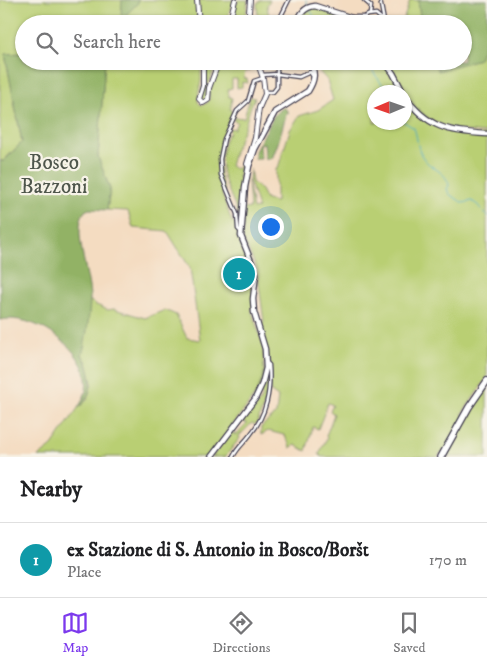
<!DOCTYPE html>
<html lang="en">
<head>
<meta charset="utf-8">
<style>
	body { margin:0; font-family:"IM FELL DW Pica",serif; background:#f2f2f2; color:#202124 }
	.compass { position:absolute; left:367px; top:85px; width:45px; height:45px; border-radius:50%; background:#fff; box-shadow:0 1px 4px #0004; rotate:268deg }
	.you { position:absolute; left:270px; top:226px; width:18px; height:18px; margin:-12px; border:4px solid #fff; border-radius:50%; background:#1a73e8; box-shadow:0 0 0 8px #1a73e833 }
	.badge { display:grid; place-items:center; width:32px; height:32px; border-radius:50%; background:#7c3aed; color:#fff; font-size:16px; font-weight:700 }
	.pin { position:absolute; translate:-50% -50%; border:2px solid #fff; box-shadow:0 1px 5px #0006 }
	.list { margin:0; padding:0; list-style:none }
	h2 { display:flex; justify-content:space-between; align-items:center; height:65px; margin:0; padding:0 20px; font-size:21px }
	h2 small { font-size:16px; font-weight:400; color:#757577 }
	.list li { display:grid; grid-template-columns:32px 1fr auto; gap:15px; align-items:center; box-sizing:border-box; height:75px; padding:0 20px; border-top:1px solid #e0e0e0 }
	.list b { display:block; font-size:19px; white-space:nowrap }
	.list p { margin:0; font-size:16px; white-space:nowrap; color:#757577 }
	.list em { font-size:16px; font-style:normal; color:#757577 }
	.icon { flex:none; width:28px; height:28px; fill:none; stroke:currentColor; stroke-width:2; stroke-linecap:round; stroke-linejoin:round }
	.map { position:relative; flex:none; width:487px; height:457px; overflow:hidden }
	.search { position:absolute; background:#fff; box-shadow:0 1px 4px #0004; left:15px; right:15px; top:15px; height:55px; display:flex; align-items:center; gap:12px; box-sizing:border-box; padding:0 18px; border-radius:28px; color:#757577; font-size:19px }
	.sheet { height:140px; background:#fff }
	nav { display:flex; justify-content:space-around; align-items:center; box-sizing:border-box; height:70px; border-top:1px solid #e0e0e0; background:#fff; font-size:14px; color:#757577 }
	nav a { display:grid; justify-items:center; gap:2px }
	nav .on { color:#7c3aed }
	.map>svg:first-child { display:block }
	.green { fill:#b9cf73; stroke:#6e7857 }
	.forest { fill:#92b265; stroke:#5a6a50 }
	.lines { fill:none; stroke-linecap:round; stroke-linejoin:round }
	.stream { stroke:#42aac2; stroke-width:1 }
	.minor-casing { stroke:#423e4f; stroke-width:5 }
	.tertiary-casing { stroke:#423e4f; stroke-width:6 }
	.secondary-casing { stroke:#423e4f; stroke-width:7 }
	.trunk-casing { stroke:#423e4f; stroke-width:8 }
	.minor { stroke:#fff; stroke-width:2.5 }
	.tertiary { stroke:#fff; stroke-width:4 }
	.secondary { stroke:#fff; stroke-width:4.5 }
	.trunk { stroke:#fff; stroke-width:5.5 }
	.labels { text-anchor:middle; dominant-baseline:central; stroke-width:4.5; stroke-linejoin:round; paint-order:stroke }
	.park-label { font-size:21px; fill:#4f564c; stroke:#f7f3e8 }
</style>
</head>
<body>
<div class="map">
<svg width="487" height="457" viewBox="0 0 487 457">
	<rect width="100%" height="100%" fill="#f7f3e8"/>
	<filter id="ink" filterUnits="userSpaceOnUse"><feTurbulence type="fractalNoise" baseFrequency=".02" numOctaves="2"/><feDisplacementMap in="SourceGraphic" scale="10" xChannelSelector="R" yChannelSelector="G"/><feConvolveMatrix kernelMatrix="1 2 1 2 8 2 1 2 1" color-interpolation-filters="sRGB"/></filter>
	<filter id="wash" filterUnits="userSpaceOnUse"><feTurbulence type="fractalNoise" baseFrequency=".0096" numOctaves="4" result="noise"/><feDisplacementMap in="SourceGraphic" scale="20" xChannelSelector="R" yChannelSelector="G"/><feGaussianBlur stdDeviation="1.12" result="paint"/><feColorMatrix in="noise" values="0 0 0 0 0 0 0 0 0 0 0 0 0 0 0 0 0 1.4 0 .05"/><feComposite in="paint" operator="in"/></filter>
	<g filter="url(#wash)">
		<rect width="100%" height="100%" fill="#f4dcc1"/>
		<path class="green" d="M0 0H195L198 24H24V53L5 54 22 142 3 161H0Z
			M199 0H234L230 9 227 24H200Z
			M238 0H248L246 16H239L238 24H230Z
			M261 0H270L267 5 270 24H258L257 3Z
			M410 0H418L421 24H402Z
			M314 7 352 20 358 24H298L302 13Z
			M487 35V133C425 130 415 111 386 61H434L438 70 479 59Z
			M105 61H201V81L198 97V102L201 105 207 103 209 100V93L220 61H247L250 71H245L244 78 247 79 248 83 242 82V87L237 88V79H232V88L228 89 229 97 232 98 230 110 234 113C220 141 214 162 225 192L222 194 232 222H236L237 230 240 232 254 273 252 312 263 345 264 372 259 389 250 402 209 457H38L52 446 78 408 87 400 92 383 87 362 82 355 90 300 94 304 108 310 114 309 145 318 165 310 176 315 187 338 200 340 190 268 167 231 133 228 128 211 107 210 110 189 98 157Z
			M204 61H218L208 85 207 97 203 101 201 97 205 78Z
			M310 61H382L389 69 402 92H374V122H404L405 97 439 128 458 134 487 135V378L462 414 468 418 487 388V457H447V455L441 452 438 457H322L319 454 327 438 326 436 334 414 330 411 333 405 328 403 318 429 313 427 306 451 295 445 290 448 288 441 284 435 268 431 261 435V427L276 414 278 397 271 392 270 362 259 326 264 322 257 269 243 239 244 209 250 208 248 180 253 209 258 208 249 179 250 169 252 182 261 190 266 200 276 202V169L278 168 290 130 299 116 318 110 333 100 327 80 318 70 314 69Z
			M250 97 255 98C249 108 248 118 244 128 239 141 233 152 230 166L238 169 242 158 247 159 245 165H241L238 178 244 179 240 228C238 223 239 218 237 212 230 190 217 174 223 148 224 142 226 135 230 132L229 131 230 128 234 129 237 122 233 120 234 117 244 118Z
			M267 366 269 392 258 421 255 425 252 423 239 436 240 438 225 457H212L230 432 236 435 247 424 243 421 234 429 249 407 252 408 260 402 263 396 260 394 252 405Z"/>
		<path class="forest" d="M122 0H138V3L127 14 121 15Z
			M418 0H487V35L479 59 438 71 434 61H463V24H421Z
			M24 53V61H105L98 157 110 189 107 210 89 209 85 211C71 228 90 275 90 298 90 311 86 343 82 355 93 371 95 395 78 408 84 398 88 390 86 378 81 345 32 313 0 320V161H4L22 142 5 54Z
			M284 107 289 113 287 112 286 115 278 143 272 159 265 158 264 143 260 144 261 159H255V151L275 114Z"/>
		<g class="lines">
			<path class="stream" d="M306 0 308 6
				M310 10 319 24
				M365 61 388 92
				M404 122 414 128C418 138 417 151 424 159 431 169 446 171 449 185L447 189 449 194 463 203 472 201 479 206
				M479 207 487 216"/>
		</g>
	</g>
	<g filter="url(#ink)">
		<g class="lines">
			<g class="minor-casing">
				<path id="minor" d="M380 0 384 21
					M368 15 376 14 384 21
					M350 17H364L370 14 371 6 364 0
					M277 24 289 0
					M277 74 299 77 310 72 312 75
					M262 75 277 74
					M265 92H273L277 87V61
					M241 232 238 229 237 214 221 175 220 159 224 139 237 111 248 101 254 81 263 78
					M233 457C237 448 244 443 250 435 267 414 271 391 269 365L266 362"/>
			</g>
			<g class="tertiary-casing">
				<path id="tertiary" d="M197 0 199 24
					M229 24 235 0
					M248 24 250 0
					M203 61V86L199 99 203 103 208 100 209 88 219 61
					M249 166 247 164 255 138 259 108 265 94 263 78 257 61"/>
			</g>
			<g class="secondary-casing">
				<path id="secondary" d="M297 24C300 14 304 7 315 6L352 18 360 24
					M384 61 393 73 403 92
					M404 95C427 128 449 132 487 134
					M211 457 255 399 262 384 266 368 265 349 254 312 253 299 256 274 241 236 245 187 249 166 255 149 275 112 308 91C315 80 316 72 309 61"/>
			</g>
			<g class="trunk-casing">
				<path id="trunk" d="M441 457 469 407 487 381"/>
			</g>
			<use href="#minor" class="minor"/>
			<use href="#tertiary" class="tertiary"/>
			<use href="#secondary" class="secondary"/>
			<use href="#trunk" class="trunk"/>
		</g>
	</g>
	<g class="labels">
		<g class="park-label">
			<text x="54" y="163">Bosco<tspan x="54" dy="24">Bazzoni</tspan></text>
		</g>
	</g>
</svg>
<svg class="compass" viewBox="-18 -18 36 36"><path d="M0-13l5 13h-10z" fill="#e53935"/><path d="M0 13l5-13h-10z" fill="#757577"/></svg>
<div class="you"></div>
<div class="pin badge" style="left:239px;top:274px;background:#0f9aa8">1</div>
<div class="search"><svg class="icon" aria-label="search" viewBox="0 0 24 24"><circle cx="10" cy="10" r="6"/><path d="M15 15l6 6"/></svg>Search here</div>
</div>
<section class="sheet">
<h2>Nearby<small></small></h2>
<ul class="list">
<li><span class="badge" style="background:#0f9aa8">1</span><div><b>ex Stazione di S. Antonio in Bosco/Boršt</b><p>Place</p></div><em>170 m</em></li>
</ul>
</section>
<nav>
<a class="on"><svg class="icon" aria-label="map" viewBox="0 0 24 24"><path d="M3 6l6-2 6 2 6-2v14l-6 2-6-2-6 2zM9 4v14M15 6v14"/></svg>Map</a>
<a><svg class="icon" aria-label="directions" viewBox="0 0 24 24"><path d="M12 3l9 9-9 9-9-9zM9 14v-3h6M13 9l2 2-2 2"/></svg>Directions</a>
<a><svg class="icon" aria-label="saved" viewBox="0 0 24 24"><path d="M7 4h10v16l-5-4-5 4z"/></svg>Saved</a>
</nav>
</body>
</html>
